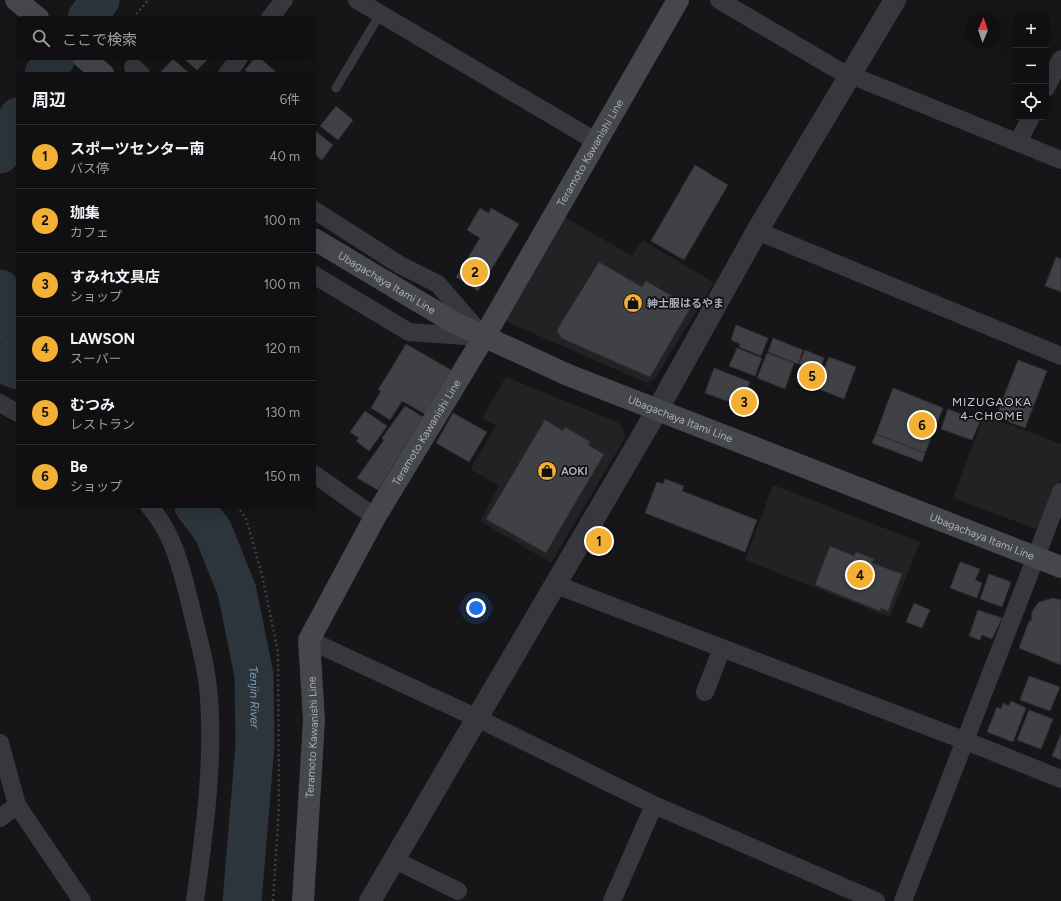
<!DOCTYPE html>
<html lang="ja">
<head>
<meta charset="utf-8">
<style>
	body { margin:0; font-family:Figtree,"Noto Sans JP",sans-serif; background:#1e1e20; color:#f1f3f6 }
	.controls { position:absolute; right:12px; top:12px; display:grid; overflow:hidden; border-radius:6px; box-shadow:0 4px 16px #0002 }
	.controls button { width:36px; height:36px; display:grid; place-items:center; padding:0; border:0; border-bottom:1px solid #303032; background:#101012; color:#f1f3f6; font:20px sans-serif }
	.compass { position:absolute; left:965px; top:12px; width:36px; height:36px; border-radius:50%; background:#101012; box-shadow:0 4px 16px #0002; rotate:2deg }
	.you { position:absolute; left:476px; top:608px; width:14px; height:14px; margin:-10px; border:3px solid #fff; border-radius:50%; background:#1a73e8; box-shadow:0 0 0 6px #1a73e833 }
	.badge { display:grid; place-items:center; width:26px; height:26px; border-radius:50%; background:#f2b134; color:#111; font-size:13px; font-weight:700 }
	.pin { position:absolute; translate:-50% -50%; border:2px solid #fff; box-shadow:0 1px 4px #0006 }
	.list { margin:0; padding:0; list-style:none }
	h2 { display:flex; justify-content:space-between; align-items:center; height:52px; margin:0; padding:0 16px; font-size:17px }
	h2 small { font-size:13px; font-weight:400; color:#9c9d9f }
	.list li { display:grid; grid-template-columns:26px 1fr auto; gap:12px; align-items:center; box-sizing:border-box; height:64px; padding:0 16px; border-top:1px solid #303032 }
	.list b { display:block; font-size:15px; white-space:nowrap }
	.list p { margin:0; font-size:13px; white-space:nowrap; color:#9c9d9f }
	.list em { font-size:13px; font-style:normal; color:#9c9d9f }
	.icon { flex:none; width:22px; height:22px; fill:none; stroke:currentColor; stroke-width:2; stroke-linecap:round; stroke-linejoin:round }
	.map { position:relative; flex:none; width:1061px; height:901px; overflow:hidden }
	.search { position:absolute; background:#101012; box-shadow:0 4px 16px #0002; left:16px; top:16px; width:300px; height:44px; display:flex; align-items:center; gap:10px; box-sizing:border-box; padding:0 14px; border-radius:6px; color:#9c9d9f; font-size:15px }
	.panel { position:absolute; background:#101012; box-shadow:0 4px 16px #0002; left:16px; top:72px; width:300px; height:436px; border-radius:6px }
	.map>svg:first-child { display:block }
	.built { fill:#222225 }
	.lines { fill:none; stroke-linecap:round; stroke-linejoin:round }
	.river { stroke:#2c353c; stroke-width:39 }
	.building { fill:#404145; stroke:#303034 }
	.path { stroke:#3d3f44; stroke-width:2.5; stroke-dasharray:2 3; stroke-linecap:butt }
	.service { stroke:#37383d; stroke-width:9 }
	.minor { stroke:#37383d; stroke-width:18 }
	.tertiary { stroke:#37383d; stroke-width:22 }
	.secondary { stroke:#45474d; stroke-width:22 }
	.labels { text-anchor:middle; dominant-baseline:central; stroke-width:3.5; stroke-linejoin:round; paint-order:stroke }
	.street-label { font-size:11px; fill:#a8adb8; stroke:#111113 }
	.poi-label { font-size:11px; font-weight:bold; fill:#a8adb8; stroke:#111113; text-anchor:start }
	.neighbourhood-label { font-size:12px; letter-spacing:1px; fill:#c9ccd4; stroke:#111113 }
	.water-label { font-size:12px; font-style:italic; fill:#7f9bb3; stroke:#111113 }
</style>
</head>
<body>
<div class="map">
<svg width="1061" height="901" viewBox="0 0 1061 901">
	<rect width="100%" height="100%" fill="#161618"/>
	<path class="built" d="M563 216 632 256 643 240 714 283 654 380 647 383 503 320Z
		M506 377 621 424 626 436 551 563 480 521 499 486 472 470 471 467 496 426 482 418Z
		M984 415 1061 444V478L1041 531 953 498Z
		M773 485 920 542 890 617 745 560Z"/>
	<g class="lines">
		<g class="river">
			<path d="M87 18 100 0"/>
			<path d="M44 74 56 58"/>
			<path d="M0 154 18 117"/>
			<path d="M0 289 18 334"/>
			<path d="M0 363 18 370"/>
			<path id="s1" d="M194 506 213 531 237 591 254 675 255 745 242 901"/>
		</g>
	</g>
	<path class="building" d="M183 58H209L197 70Z
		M255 58H260L278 74H250L245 70Z
		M173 59 190 74 160 73Z
		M336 106 353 120 338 140 320 126Z
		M314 130 333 145 322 160 314 154Z
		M695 165 728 185 684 260 651 241Z
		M480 208 489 213 491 208 519 224 478 291 456 277 480 238 467 230Z
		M1056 257 1061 259V292L1045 286Z
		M599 262 642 287 646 281 691 307 650 377 561 338 557 330Z
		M736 325 768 338 761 356 739 347 740 344 731 340Z
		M773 338 803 350 798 364 768 352Z
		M406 344 451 370 425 414 402 401 390 420 371 408 381 391 378 390Z
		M737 348 762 358 755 376 729 366Z
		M805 350 824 358 819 372 799 364Z
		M767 353 794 363 785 389 757 378Z
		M829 357 856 367 844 399 816 388Z
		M1018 360 1047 371 1025 428 996 417Z
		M714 368 750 382 741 406 705 393Z
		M893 388 943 408 925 453 876 434Z
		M405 406 423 417 378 490 357 478 384 440 382 438Z
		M948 409 980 421 972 440 941 429Z
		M365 411 387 426 369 451 356 441 359 438 350 432Z
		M453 413 487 432 469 462 436 443Z
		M545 420 563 431 565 427 590 442 588 445 604 454 546 553 486 519Z
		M876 434 925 453 922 462 872 443Z
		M665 479 684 486 682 491 757 520 745 552 645 513 657 482 663 484Z
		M830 546 854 556 856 552 874 559 872 563 902 574 888 611 881 608 880 611 815 585Z
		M960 562 980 569 975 580 982 583 977 598 950 588Z
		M989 574 1011 582 1002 607 980 599Z
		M1053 598 1061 600V665L1019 648 1029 621H1031L1032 612 1035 607 1039 602Z
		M914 603 930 610 922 628 906 622Z
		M978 610 1002 618 992 639 982 635 980 640 969 636Z
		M1029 676 1060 687 1050 711 1020 700Z
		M1011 701 1026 708 1013 742 987 732 997 707 1001 709 1003 703 1009 706Z
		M1029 710 1053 719 1041 749 1017 740Z
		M1061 734V760L1052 756Z"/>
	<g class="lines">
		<path class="path" d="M133 18 148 0
			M237 506 246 518 262 575 278 652 279 806 273 901"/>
		<path class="service" d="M336 88 380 14"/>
		<path class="minor" d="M357 0 597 142
			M719 0 838 70 1061 160
			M270 18 284 0
			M133 67 141 74
			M227 74 239 58
			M1046 88 1061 59
			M1018 142 1031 117
			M314 210 400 265 438 284 481 334
			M757 231 1061 356
			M314 275 409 332 479 337
			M0 403 18 413
			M314 474 375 517
			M149 506C174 534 181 568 190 603 197 634 207 666 209 698 214 766 204 834 195 901
			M554 584 966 741 1061 779
			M309 640 477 718 654 805 876 901
			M705 692 722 648
			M0 743 17 805
			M0 818 17 805 82 901
			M395 860 458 891
			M612 901 654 805
			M903 901 1061 492"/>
		<path class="tertiary" d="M370 901 658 409 757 231 895 0"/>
		<g class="secondary">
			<path d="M16 0 38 18"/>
			<path d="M84 58 103 74"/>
			<path id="s2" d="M314 239 453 322 568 375 1061 567"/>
			<path id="s3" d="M303 901 314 720 309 640 375 517 484 337 678 0"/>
		</g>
	</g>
	<defs>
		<g id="shop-disc" transform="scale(1)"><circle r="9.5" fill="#f2b134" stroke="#111113"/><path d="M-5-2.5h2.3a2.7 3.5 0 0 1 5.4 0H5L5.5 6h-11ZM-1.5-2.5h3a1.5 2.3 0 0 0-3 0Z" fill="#111"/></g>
	</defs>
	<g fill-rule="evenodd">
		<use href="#shop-disc" x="633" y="303"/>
		<use href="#shop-disc" x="547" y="471"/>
	</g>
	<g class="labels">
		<g class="street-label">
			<text stroke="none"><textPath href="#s3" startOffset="824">Teramoto Kawanishi Line</textPath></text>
			<text stroke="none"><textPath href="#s2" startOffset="85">Ubagachaya Itami Line</textPath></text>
			<text stroke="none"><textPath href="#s2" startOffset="409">Ubagachaya Itami Line</textPath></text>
			<text stroke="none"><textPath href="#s3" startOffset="500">Teramoto Kawanishi Line</textPath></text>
			<text stroke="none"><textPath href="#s2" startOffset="733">Ubagachaya Itami Line</textPath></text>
			<text stroke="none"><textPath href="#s3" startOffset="164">Teramoto Kawanishi Line</textPath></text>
		</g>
		<g class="poi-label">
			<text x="647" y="303">紳士服はるやま</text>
			<text x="561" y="471">AOKI</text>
		</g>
		<g class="neighbourhood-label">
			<text x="992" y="402">MIZUGAOKA<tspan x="992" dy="14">4-CHOME</tspan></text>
		</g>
		<g class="water-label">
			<text stroke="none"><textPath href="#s1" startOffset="204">Tenjin River</textPath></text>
		</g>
	</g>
</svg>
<div class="controls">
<button>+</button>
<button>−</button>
<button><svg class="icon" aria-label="locate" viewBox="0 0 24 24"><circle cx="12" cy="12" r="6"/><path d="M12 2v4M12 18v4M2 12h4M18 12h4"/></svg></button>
</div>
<svg class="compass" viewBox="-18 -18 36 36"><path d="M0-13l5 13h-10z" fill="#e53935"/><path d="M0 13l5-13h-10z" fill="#9c9d9f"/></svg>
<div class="you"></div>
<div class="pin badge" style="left:599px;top:541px">1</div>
<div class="pin badge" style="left:475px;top:272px">2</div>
<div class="pin badge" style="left:744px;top:402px">3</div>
<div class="pin badge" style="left:860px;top:575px">4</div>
<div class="pin badge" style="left:812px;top:376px">5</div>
<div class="pin badge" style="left:922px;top:425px">6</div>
<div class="search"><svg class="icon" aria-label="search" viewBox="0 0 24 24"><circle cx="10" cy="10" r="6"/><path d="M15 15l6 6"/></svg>ここで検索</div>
<section class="panel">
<h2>周辺<small>6件</small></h2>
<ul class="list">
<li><span class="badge">1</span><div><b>スポーツセンター南</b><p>バス停</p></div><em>40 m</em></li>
<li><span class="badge">2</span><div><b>珈集</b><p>カフェ</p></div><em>100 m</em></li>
<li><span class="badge">3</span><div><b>すみれ文具店</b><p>ショップ</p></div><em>100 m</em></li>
<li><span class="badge">4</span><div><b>LAWSON</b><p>スーパー</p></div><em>120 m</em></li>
<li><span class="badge">5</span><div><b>むつみ</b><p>レストラン</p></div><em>130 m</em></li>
<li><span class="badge">6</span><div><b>Be</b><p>ショップ</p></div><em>150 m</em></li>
</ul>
</section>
</div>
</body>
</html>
